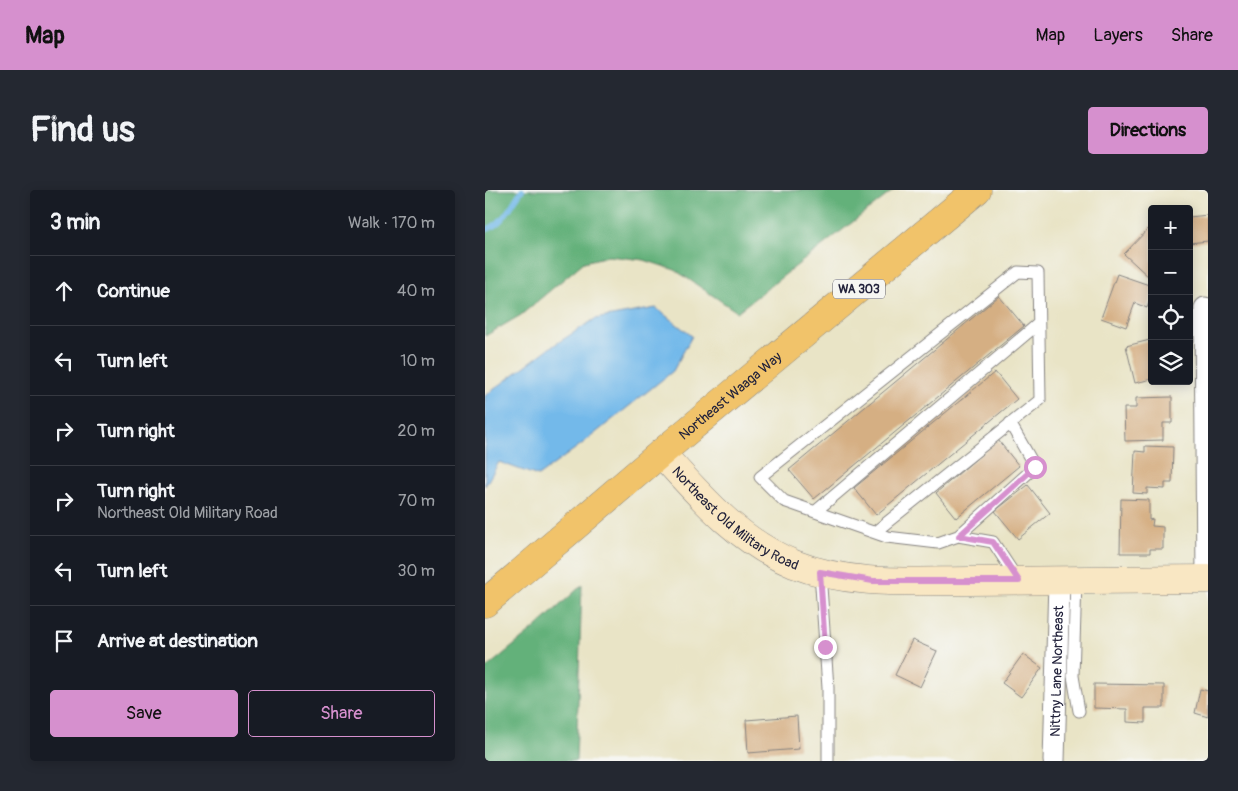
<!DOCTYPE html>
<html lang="en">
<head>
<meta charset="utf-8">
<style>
	body { margin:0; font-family:Pangolin,sans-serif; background:#242831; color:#f1f3f6 }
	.controls { position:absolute; right:15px; top:15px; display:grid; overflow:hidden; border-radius:5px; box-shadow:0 2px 12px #0003 }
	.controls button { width:45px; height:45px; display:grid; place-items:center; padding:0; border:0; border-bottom:1px solid #363941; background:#171b24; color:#f1f3f6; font:25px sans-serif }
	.stop { position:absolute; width:15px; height:15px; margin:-11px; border:4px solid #d690ce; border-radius:50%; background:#fff }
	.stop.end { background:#d690ce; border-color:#fff; box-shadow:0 1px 5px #0008 }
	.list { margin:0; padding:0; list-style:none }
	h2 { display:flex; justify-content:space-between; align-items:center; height:65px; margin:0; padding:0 20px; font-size:21px }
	h2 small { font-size:16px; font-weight:400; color:#9ea1a6 }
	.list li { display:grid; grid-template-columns:32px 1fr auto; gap:15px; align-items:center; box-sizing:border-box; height:70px; padding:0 20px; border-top:1px solid #363941 }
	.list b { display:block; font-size:19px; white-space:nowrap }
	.list p { margin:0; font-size:16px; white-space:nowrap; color:#9ea1a6 }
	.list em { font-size:16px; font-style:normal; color:#9ea1a6 }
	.actions { display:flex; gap:10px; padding:15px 20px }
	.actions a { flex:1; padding:11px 0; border:1px solid #d690ce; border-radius:5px; text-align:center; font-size:18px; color:#d690ce }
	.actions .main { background:#d690ce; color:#111 }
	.icon { flex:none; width:28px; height:28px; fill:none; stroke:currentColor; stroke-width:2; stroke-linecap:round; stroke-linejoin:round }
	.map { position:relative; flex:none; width:723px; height:571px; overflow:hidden; border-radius:5px }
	header { display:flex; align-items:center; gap:30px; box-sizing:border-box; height:70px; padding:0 25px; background:#d690ce; color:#111 }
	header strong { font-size:24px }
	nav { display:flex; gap:28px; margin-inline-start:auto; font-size:18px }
	.intro { display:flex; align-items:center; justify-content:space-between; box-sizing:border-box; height:120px; padding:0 30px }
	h1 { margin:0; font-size:35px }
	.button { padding:12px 22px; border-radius:5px; background:#d690ce; color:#111; font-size:18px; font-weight:700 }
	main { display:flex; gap:30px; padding:0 30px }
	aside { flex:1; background:#171b24; border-radius:5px; box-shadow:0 2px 12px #0003 }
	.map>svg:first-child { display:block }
	.forest { fill:#64b17a; stroke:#436a5a }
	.water { fill:#73b9ea; stroke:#4a6e92 }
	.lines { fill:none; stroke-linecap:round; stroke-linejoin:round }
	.stream { stroke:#73b9ea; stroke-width:5.5 }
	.building { fill:#d5af83 }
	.lane-casing { stroke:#868380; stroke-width:13 }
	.street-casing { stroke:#868380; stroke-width:23 }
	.secondary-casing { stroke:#868380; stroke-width:29 }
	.highway-casing { stroke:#868380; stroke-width:29 }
	.lane { stroke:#fff; stroke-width:11 }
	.street { stroke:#fff; stroke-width:21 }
	.secondary { stroke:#f9e7c3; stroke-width:28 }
	.highway { stroke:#f1c36a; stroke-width:28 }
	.route { stroke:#d690ce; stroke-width:6 }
	.labels { text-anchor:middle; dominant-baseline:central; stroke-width:4; stroke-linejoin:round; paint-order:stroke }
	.shield { fill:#f6f6f2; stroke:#626272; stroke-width:1 }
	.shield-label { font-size:12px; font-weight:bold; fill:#22223b }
	.street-label { font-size:14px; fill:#22223b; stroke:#f6f6f2 }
</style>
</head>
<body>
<header>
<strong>Map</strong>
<nav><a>Map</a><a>Layers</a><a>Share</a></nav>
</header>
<div class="intro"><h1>Find us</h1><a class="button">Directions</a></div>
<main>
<aside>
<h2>3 min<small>Walk · 170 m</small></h2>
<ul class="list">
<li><svg class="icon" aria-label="ahead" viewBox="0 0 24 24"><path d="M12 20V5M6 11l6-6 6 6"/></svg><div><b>Continue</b></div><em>40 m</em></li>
<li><svg class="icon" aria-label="left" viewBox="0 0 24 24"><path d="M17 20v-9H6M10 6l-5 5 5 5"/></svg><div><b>Turn left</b></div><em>10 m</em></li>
<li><svg class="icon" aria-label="right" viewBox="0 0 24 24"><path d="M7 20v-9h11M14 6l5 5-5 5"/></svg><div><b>Turn right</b></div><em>20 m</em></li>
<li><svg class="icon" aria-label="right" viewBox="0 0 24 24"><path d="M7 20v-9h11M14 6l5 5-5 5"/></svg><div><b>Turn right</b><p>Northeast Old Military Road</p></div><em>70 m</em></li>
<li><svg class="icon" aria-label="left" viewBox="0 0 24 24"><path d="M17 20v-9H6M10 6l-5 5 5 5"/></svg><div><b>Turn left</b></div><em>30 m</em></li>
<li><svg class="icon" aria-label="arrive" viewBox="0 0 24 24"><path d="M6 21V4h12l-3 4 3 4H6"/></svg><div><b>Arrive at destination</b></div></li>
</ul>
<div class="actions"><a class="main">Save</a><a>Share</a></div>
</aside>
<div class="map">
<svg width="723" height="571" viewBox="0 0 723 571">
	<rect width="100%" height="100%" fill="#f6f6f2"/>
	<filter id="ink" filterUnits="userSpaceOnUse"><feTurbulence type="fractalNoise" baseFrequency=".02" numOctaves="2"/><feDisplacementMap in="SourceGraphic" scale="10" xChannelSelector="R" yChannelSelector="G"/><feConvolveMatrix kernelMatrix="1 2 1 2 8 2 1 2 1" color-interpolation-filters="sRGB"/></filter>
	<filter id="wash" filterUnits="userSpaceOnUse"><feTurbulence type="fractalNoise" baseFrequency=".0096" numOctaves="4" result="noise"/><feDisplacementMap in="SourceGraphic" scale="20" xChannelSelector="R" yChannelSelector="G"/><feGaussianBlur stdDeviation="1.12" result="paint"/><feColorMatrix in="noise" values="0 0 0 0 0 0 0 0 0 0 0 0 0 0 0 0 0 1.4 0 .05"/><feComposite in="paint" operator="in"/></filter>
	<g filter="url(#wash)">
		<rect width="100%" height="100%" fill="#e9e4c6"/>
		<path class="forest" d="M0 0H409L252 122 190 80 159 70 123 66 99 72 36 125 0 146Z
			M97 395 91 571H0V479L50 438Z"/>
		<path class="water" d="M171 118 207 146 188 181 98 253 53 286 14 272 0 296V206L63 159 110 129Z"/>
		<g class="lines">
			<path class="stream" d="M0 40C18 35 26 15 37 0"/>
		</g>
		<g id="blocks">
			<path class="building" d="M723 25V51L704 53V27Z
				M667 35V86L665 88 639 64Z
				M632 84 667 96V104L662 118 650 113 641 137 616 128Z
				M514 106 539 136 329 309 304 280Z
				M665 150 667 159V189L650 193 641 156Z
				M510 182 532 209 391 325 369 298Z
				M687 207V233H678V250L640 251 639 218H651V208Z
				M513 250 534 276 471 328 451 303Z
				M660 256 688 257 687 293H680V299L662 298V304L648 303 650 261 660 262Z
				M543 295 565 323 533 349 510 321Z
				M636 309 664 310V330L668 329 667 336 678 337V359H665V363H635Z
				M427 450 452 461 435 497 410 485Z
				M538 464 557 478 536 507 517 493Z
				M609 494 679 495V518H660V533L642 532V519L609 518Z
				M715 499 723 501V527L710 523Z
				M312 526 314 559 263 563 261 530Z"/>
		</g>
	</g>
	<g filter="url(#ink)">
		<use href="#blocks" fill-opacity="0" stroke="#868380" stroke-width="1"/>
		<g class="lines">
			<g class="lane-casing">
				<path id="lane" d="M331 321 553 134
					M390 342 555 210 553 83 533 82 275 287 299 311 402 347 453 353 473 346 508 352 533 390
					M473 346 550 277 525 233
					M335 382 343 498V571
					M591 391 588 486 594 521"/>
			</g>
			<g class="street-casing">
				<g id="street">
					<path d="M720 118 722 389"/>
					<path id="s1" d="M569 571 574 391"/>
				</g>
			</g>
			<g class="secondary-casing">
				<g id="secondary">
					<path id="s2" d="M176 263C215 306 254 352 309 374 365 396 426 391 485 391 564 391 644 389 723 389"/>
				</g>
			</g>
			<g class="highway-casing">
				<g id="highway">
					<path id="s3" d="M0 413 176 263 492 0"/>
				</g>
			</g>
			<use href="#lane" class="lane"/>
			<use href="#street" class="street"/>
			<use href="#secondary" class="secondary"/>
			<use href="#highway" class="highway"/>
		</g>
	</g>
	<g class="lines" filter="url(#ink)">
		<path class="route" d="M340 457 335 382 388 391H534L508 352 474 346 550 277"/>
	</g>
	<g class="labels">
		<rect class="shield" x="348" y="89.5" width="52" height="19" rx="4"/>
		<g class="shield-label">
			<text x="374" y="99">WA 303</text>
		</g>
		<g class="street-label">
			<text stroke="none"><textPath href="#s3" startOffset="321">Northeast Waaga Way</textPath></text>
			<text stroke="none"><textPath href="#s2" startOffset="100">Northeast Old Military Road</textPath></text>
			<text stroke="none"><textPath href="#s1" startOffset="90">Nittny Lane Northeast</textPath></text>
		</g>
	</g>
</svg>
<div class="controls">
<button>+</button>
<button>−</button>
<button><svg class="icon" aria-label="locate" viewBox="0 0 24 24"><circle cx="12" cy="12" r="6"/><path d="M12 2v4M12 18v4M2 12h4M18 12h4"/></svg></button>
<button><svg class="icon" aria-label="layers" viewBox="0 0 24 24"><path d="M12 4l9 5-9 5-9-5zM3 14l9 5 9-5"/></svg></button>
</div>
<div class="stop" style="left:550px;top:277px"></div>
<div class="stop end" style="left:340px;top:457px"></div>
</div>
</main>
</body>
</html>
